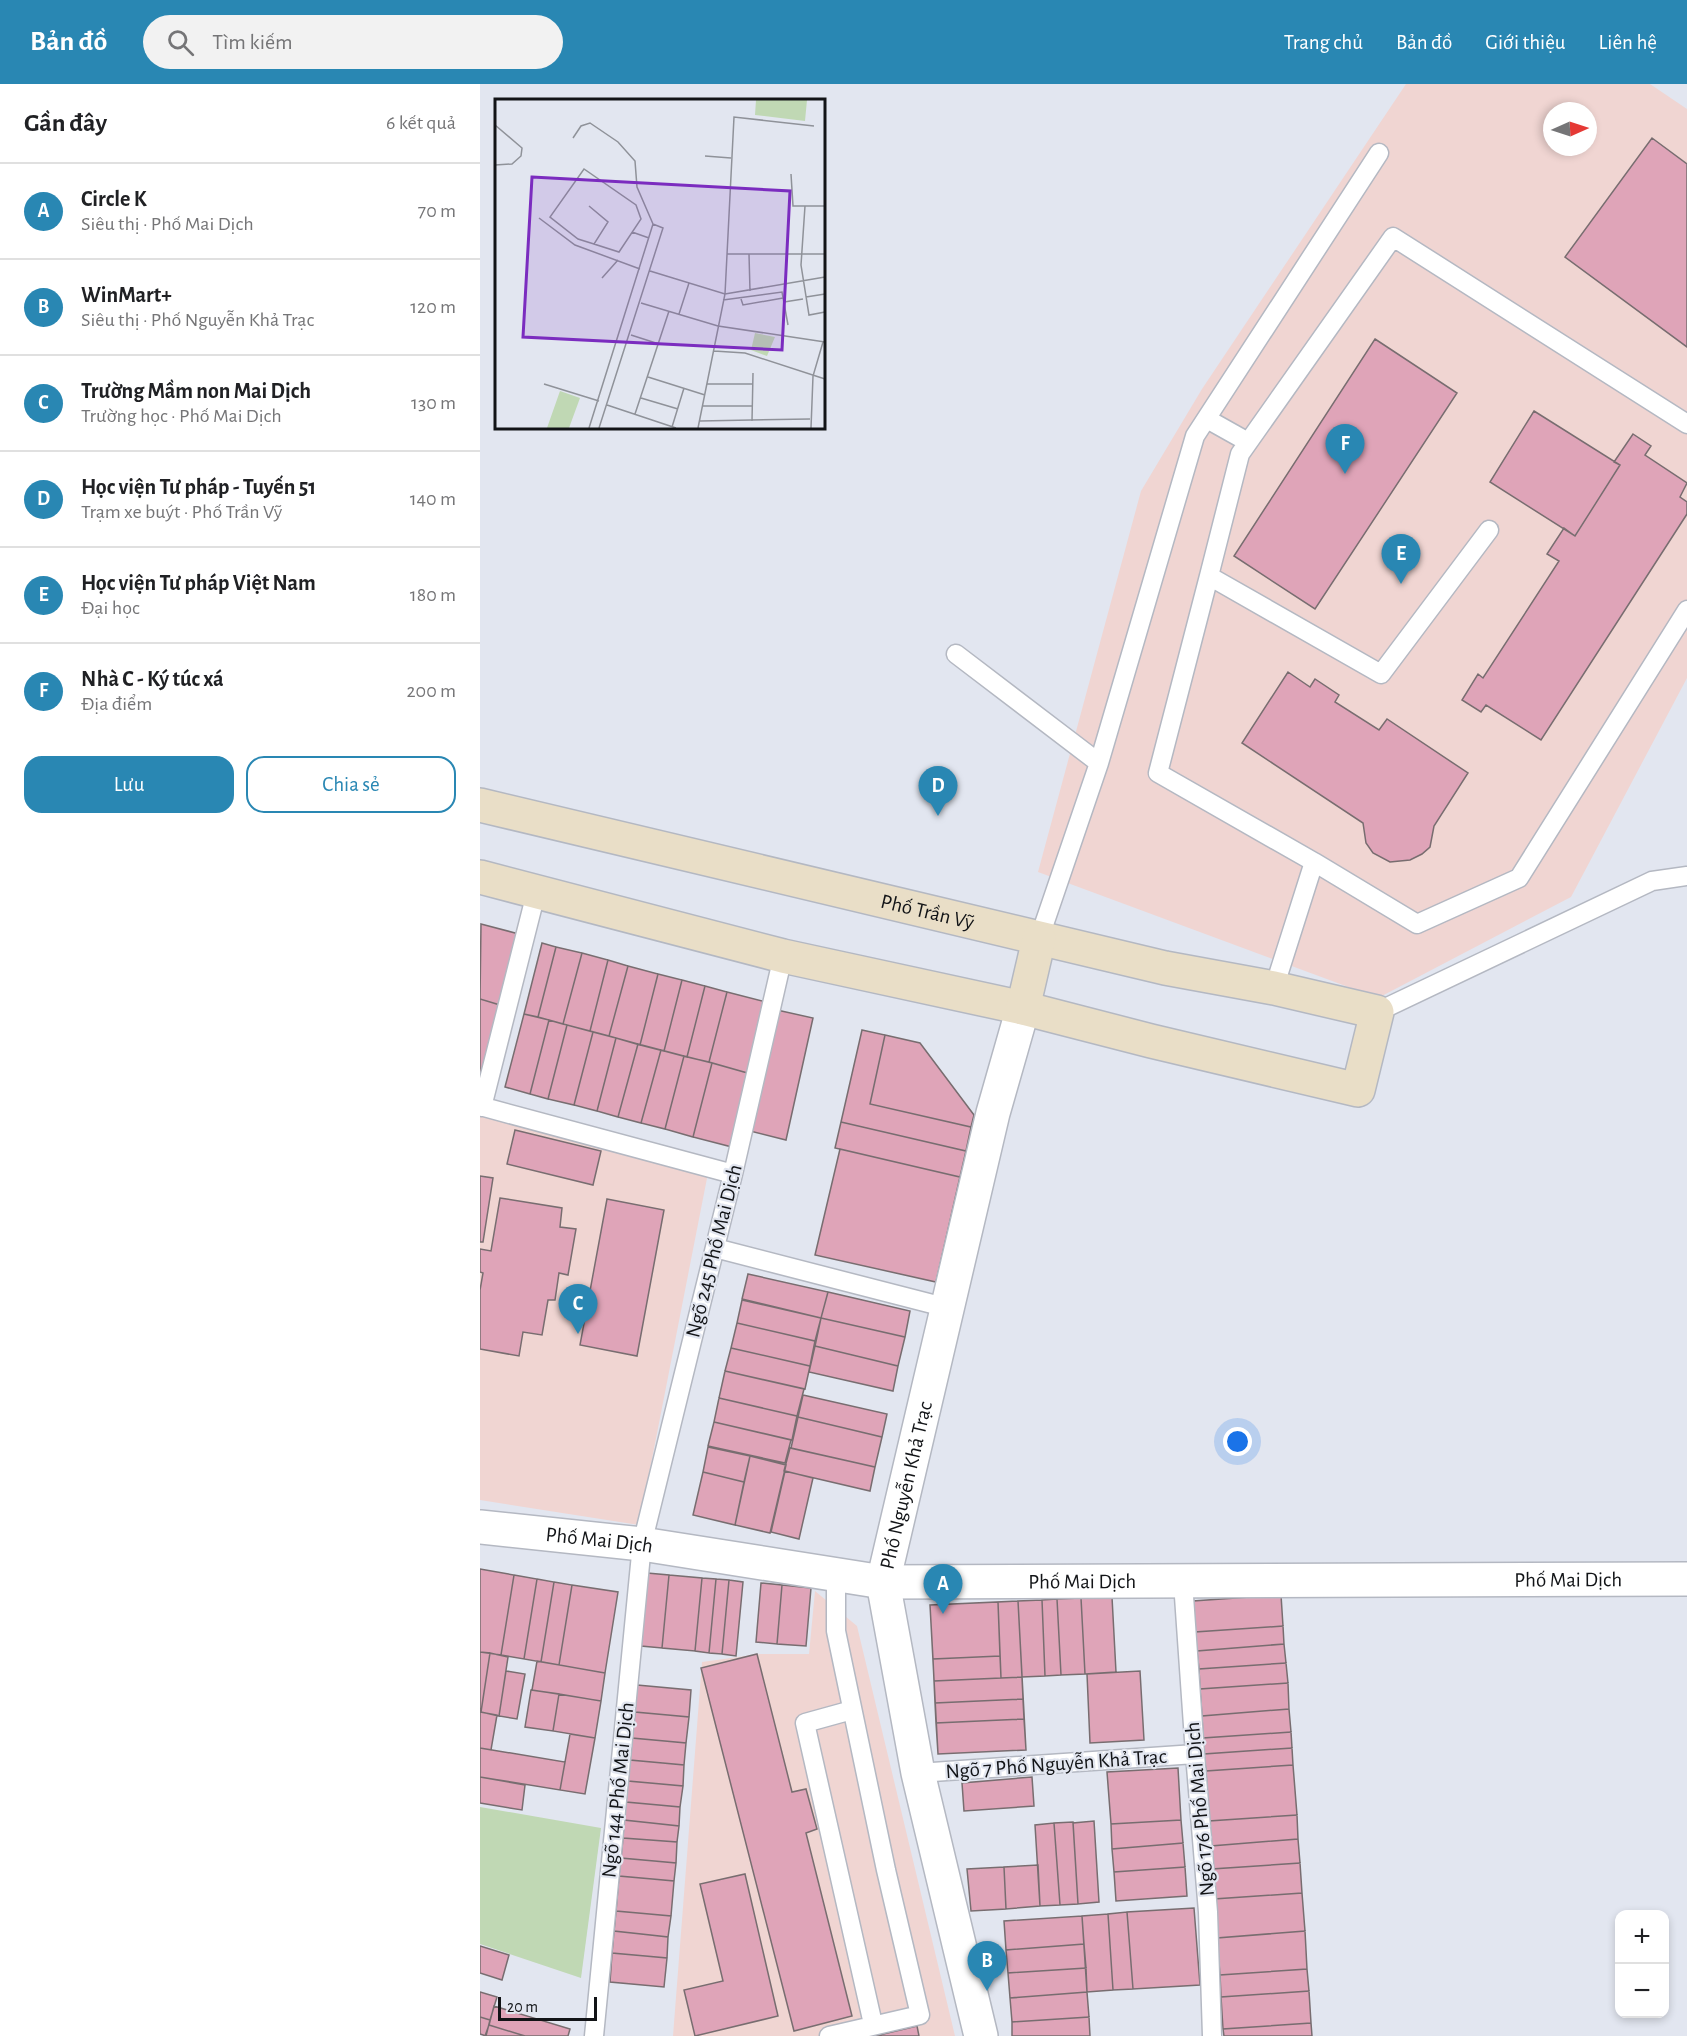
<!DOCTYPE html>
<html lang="vi">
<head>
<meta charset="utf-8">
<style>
	body { margin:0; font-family:"Alegreya Sans",sans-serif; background:#f2f2f2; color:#202124 }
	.controls { position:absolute; right:18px; bottom:18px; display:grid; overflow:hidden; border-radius:12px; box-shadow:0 3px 9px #0003 }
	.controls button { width:54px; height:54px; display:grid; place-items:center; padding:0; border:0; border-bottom:2px solid #e0e0e0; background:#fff; color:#202124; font:30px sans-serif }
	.compass { position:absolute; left:1063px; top:18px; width:54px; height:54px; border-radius:50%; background:#fff; box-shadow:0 3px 9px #0003; rotate:87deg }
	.scale { position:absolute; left:18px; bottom:15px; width:99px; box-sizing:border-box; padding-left:6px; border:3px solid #121417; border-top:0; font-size:16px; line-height:21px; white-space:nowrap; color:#121417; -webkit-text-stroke:4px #e2e6f0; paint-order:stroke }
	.you { position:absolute; left:758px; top:1358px; width:21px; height:21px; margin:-15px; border:4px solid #fff; border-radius:50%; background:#1a73e8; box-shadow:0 0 0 9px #1a73e833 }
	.badge { display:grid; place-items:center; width:39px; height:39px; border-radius:50%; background:#2987b3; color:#fff; font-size:20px; font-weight:700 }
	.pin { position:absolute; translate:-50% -50px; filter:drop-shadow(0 2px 3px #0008) }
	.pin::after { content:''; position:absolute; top:32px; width:21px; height:18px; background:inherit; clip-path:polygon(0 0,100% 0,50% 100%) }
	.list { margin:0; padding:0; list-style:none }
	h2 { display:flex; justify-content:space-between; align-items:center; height:78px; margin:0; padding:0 24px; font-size:26px }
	h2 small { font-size:20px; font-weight:400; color:#757577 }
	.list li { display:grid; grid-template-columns:39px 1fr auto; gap:18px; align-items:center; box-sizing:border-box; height:96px; padding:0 24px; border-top:2px solid #e0e0e0 }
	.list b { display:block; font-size:22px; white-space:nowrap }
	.list p { margin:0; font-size:20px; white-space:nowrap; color:#757577 }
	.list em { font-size:20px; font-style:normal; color:#757577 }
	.actions { display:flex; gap:12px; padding:18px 24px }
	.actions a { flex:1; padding:14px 0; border:2px solid #2987b3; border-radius:18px; text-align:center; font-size:21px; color:#2987b3 }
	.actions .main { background:#2987b3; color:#fff }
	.icon { flex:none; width:33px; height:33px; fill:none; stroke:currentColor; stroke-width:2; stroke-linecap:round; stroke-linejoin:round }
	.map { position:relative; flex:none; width:1207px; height:1952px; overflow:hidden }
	header { display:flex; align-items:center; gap:36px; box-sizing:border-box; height:84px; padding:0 30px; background:#2987b3; color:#fff }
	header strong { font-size:28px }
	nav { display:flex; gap:33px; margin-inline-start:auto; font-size:21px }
	.search { width:420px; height:54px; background:#f2f2f2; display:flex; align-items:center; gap:15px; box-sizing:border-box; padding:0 21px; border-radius:33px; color:#757577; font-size:22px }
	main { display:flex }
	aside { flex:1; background:#fff }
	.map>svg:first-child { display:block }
	.education { fill:#f0d5d2; fill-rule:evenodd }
	.green { fill:#c0d8b4 }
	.building { fill:#dfa4b8; stroke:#786d70; stroke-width:1.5 }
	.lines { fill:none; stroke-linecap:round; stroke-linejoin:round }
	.service-casing { stroke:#b4b8c2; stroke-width:21 }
	.minor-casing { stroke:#b4b8c2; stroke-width:36 }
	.secondary-casing { stroke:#b4b8c2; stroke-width:36 }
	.service { stroke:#fff; stroke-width:18 }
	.minor { stroke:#fff; stroke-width:33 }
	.secondary { stroke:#e9dec7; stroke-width:33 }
	.labels { text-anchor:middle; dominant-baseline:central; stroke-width:4.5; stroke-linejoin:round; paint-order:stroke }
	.street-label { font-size:21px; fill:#121417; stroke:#e2e6f0 }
	.inset-road { fill:none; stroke:#8f9299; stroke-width:1.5 }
	.view { fill:#7b2cbf; fill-opacity:0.15; stroke:#7b2cbf; stroke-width:3 }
	.inset-edge { fill:none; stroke:#121417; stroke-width:3 }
</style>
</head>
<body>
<header>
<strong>Bản đồ</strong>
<div class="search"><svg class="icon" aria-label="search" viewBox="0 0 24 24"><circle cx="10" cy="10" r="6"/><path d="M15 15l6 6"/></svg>Tìm kiếm</div>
<nav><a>Trang chủ</a><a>Bản đồ</a><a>Giới thiệu</a><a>Liên hệ</a></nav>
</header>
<main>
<aside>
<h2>Gần đây<small>6 kết quả</small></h2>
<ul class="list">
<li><span class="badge">A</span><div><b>Circle K</b><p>Siêu thị · Phố Mai Dịch</p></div><em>70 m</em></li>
<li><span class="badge">B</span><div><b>WinMart+</b><p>Siêu thị · Phố Nguyễn Khả Trạc</p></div><em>120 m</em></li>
<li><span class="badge">C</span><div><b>Trường Mầm non Mai Dịch</b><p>Trường học · Phố Mai Dịch</p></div><em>130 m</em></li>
<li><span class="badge">D</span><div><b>Học viện Tư pháp - Tuyến 51</b><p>Trạm xe buýt · Phố Trần Vỹ</p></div><em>140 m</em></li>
<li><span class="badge">E</span><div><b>Học viện Tư pháp Việt Nam</b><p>Đại học</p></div><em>180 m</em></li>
<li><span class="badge">F</span><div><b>Nhà C - Ký túc xá</b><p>Địa điểm</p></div><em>200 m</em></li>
</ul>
<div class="actions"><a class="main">Lưu</a><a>Chia sẻ</a></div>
</aside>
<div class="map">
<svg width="1207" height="1952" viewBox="0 0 1207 1952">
	<rect width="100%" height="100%" fill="#e2e6f0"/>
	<path class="education" d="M926 0H1170L1207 25V594L1091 813 898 914 558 788 661 407 722 305ZM1072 27H1108V63H1072Z
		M0 1024 229 1084 159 1441 0 1416Z
		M335 1507 377 1542 475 1952H193L222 1578 280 1570H329Z"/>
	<path class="green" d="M0 1723 121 1744 101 1894 0 1860Z"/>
	<path class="building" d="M1172 54 1207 80V263L1085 173Z
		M895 255 977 309 835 525 754 472Z
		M1054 327 1140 381 1095 452 1010 398Z
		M1153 350 1171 362 1165 371 1207 399 1200 413 1207 418V430L1061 656 1006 621 1001 628 982 616 998 590 1003 594 1079 477 1067 470 1084 444 1095 452 1140 381 1134 378Z
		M808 588 830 603 835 595 859 611 855 618 899 646 907 635 988 689 954 742 950 763 942 770 930 776 910 778 893 769 886 759 883 739 762 659Z
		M1 840 39 850 20 921 0 915Z
		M62 859 76 863 58 933 44 930Z
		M76 863 102 869 83 940 58 933Z
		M102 869 128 876 110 947 83 940Z
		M128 876 148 882 129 952 110 947Z
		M148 882 178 890 160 961 129 952Z
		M178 890 202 896 184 967 160 961Z
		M202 896 225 902 207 973 184 967Z
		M225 902 247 908 229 978 207 973Z
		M247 908 290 919 271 990 229 978Z
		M0 915 20 921 2 994 0 993Z
		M297 926 333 934 306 1056 270 1047Z
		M44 930 69 936 50 1010 25 1003Z
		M69 936 87 941 68 1015 50 1010Z
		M87 941 113 948 94 1021 68 1015Z
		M382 946 405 951 390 1020 491 1043 486 1067 361 1038Z
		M113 948 136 954 117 1027 94 1021Z
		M405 951 440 959 494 1031 491 1043 390 1020Z
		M136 954 158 960 138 1033 117 1027Z
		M158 960 181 966 161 1039 138 1033Z
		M181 966 204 972 185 1045 161 1039Z
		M204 972 232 979 213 1053 185 1045Z
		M232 979 271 990 252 1063 213 1053Z
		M361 1038 486 1067 480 1093 355 1064Z
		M35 1046 121 1067 113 1101 27 1080Z
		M360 1065 480 1093 456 1198 335 1171Z
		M0 1092 13 1094 3 1158H0Z
		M20 1114 82 1124 80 1143 96 1145 88 1191 79 1189 75 1216H68L62 1251 43 1248 39 1272 0 1265V1206L3 1189 0 1188V1165L11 1167Z
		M127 1115 184 1126 157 1272 100 1261Z
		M268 1190 348 1208 341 1234 262 1215Z
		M348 1208 430 1227 425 1253 341 1234Z
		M262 1216 341 1234 335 1257 257 1239Z
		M341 1234 425 1253 418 1282 335 1262Z
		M257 1239 335 1257 330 1282 251 1264Z
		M335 1262 418 1282 413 1307 329 1288Z
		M251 1264 330 1282 325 1305 245 1287Z
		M245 1287 324 1305 317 1332 239 1314Z
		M323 1311 407 1330 402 1353 318 1333Z
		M239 1314 317 1332 312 1356 234 1338Z
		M318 1333 402 1353 395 1383 311 1364Z
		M234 1338 311 1356 305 1379 228 1362Z
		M228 1363 270 1372 264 1398 223 1388Z
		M310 1364 395 1383 390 1407 304 1387Z
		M270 1372 306 1381 290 1449 255 1441Z
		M305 1387 333 1394 319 1455 291 1448Z
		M223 1388 264 1398 255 1441 213 1431Z
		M0 1485 34 1491 21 1571 0 1568Z
		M167 1489 189 1491 182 1564 161 1562Z
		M34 1491 57 1495 44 1575 21 1571Z
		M189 1491 222 1494 215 1567 182 1564Z
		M222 1494 236 1495 229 1569 215 1567Z
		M57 1495 74 1498 61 1578 44 1575Z
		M236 1495 249 1496 242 1570 229 1569Z
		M249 1496 263 1498 256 1572 242 1570Z
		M74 1498 92 1501 79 1581 61 1578Z
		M281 1499 302 1501 297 1560 276 1558Z
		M92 1501 138 1508 125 1589 79 1581Z
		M302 1501 331 1504 326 1562 297 1560Z
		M801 1511 803 1542 715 1548 713 1517Z
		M632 1513 636 1588 605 1590 601 1514Z
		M601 1514 605 1590 581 1591 577 1515Z
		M577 1515 581 1591 565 1592 562 1516Z
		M562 1516 565 1592 542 1593 538 1517Z
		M538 1517 542 1593 521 1594 518 1518Z
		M538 1517 546 1666 458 1670 450 1521Z
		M518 1518 520 1572 453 1575 450 1521Z
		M803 1542 804 1560 717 1567 715 1548Z
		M804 1560 806 1579 719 1585 717 1567Z
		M0 1568 10 1569 1 1628H0Z
		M10 1569 28 1573 19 1632 1 1628Z
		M277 1570 312 1708 326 1705 337 1745 326 1749 372 1932 314 1947 221 1584Z
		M520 1572 521 1594 454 1597 453 1575Z
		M57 1577 125 1589 121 1617 52 1606Z
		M806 1579 808 1599 720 1605 719 1585Z
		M26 1587 45 1590 37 1635 19 1632Z
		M660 1587 664 1656 610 1659 607 1590Z
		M542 1593 543 1615 455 1619 454 1597Z
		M808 1599 809 1625 722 1632 720 1605Z
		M157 1601 211 1606 209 1633 155 1628Z
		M51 1606 79 1610 73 1647 45 1643Z
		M79 1610 121 1617 115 1654 73 1647Z
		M543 1615 544 1635 456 1639 455 1619Z
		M809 1625 811 1648 723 1654 722 1632Z
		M0 1628 17 1631 11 1666 0 1664Z
		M155 1628 209 1633 206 1659 152 1654Z
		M544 1635 546 1666 458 1670 456 1639Z
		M811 1648 812 1664 724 1670 723 1654Z
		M90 1650 115 1654 105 1710 80 1706Z
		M152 1654 206 1659 204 1681 150 1676Z
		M0 1664 85 1678 80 1706 0 1693Z
		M812 1664 813 1681 726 1687 724 1670Z
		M150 1676 204 1681 203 1702 148 1697Z
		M813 1681 817 1731 729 1737 726 1687Z
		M698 1684 701 1736 631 1740 627 1688Z
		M0 1693 45 1701 42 1726 0 1719Z
		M552 1693 554 1722 484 1727 482 1699Z
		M148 1697 203 1702 200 1723 146 1718Z
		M146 1718 200 1723 199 1742 144 1736Z
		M817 1731 818 1755 731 1762 729 1737Z
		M144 1736 199 1742 197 1758 143 1754Z
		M701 1736 703 1759 632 1765 631 1740Z
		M614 1737 619 1818 598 1820 593 1739Z
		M593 1738 598 1820 580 1821 574 1739Z
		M574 1739 580 1821 560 1822 555 1741Z
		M143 1754 197 1758 196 1779 141 1774Z
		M818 1755 820 1779 732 1785 731 1762Z
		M703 1759 705 1783 634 1788 632 1765Z
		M141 1774 196 1779 194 1797 139 1792Z
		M820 1779 822 1809 734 1815 732 1785Z
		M558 1781 560 1822 526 1825 524 1783Z
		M524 1783 526 1825 491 1827 487 1785Z
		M705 1783 707 1812 636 1817 634 1788Z
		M265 1790 298 1932 215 1952 204 1906 243 1897 220 1800Z
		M139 1792 194 1797 191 1832 136 1827Z
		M822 1809 825 1847 737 1854 734 1815Z
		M714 1824 720 1901 653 1905 647 1828Z
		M136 1827 191 1832 188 1853 134 1847Z
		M647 1828 653 1905 633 1906 628 1830Z
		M628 1830 633 1906 607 1908 602 1832Z
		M602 1832 604 1860 526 1866 524 1837Z
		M134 1847 188 1853 187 1874 132 1869Z
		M825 1847 827 1885 740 1891 737 1854Z
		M604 1860 606 1884 528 1889 526 1866Z
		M0 1862 29 1871 22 1896 0 1889Z
		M132 1869 187 1874 184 1903 130 1898Z
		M606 1884 607 1908 530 1914 528 1889Z
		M827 1885 829 1907 741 1913 740 1891Z
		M829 1907 831 1939 743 1945 741 1913Z
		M0 1908 17 1913 10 1936 0 1933Z
		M607 1908 609 1933 532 1938 530 1914Z
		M14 1922 90 1945 88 1952H45L9 1941Z
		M0 1933 10 1936 6 1952 0 1950Z
		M609 1933 610 1952H532V1938Z
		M831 1939 832 1952H744L743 1945Z
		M9 1941 45 1952H5Z
		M437 1942 439 1952H395Z"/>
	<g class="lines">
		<g class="service-casing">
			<path id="service" d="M727 335 768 358
				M1009 446 901 590 729 492 678 689 834 778 937 840 1039 794 1207 526
				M729 492 760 370 913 153 1207 340
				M476 570 619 679
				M559 855 619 679 715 352 899 69
				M794 904 834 778
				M897 928 1172 797 1207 792
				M0 1022 253 1090
				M2 1023 56 809
				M235 1164 468 1224
				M703 1498 715 1670 728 1828 732 1952
				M372 1626 325 1639 393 1940
				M438 1689 715 1670
				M114 1952 162 1460 253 1090 303 872
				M349 1952 440 1931 406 1786 356 1547V1490"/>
		</g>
		<g class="minor-casing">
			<g id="minor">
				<path id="s1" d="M0 1443 162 1460 403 1498 1207 1495"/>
				<path id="s2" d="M501 1952 438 1689 403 1498 513 1029 543 924"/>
			</g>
		</g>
		<g class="secondary-casing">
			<g id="secondary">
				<path id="s3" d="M0 721 685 884 794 904 897 928 878 1006 671 957 543 924 303 872 0 793"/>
				<path d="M543 924 559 855"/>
			</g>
		</g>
		<use href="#service" class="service"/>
		<use href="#minor" class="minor"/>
		<use href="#secondary" class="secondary"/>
	</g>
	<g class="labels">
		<g class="street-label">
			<text stroke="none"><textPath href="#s3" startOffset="460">Phố Trần Vỹ</textPath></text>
			<text transform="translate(234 1167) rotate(-76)">Ngõ 245 Phố Mai Dịch</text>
			<text stroke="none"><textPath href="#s2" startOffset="564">Phố Nguyễn Khả Trạc</textPath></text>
			<text stroke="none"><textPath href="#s1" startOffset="120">Phố Mai Dịch</textPath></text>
			<text stroke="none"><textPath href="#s1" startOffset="1092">Phố Mai Dịch</textPath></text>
			<text stroke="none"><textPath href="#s1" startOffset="606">Phố Mai Dịch</textPath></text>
			<text transform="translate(576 1680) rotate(-4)">Ngõ 7 Phố Nguyễn Khả Trạc</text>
			<text transform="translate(138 1706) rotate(-84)">Ngõ 144 Phố Mai Dịch</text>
			<text transform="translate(720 1725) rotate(-95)">Ngõ 176 Phố Mai Dịch</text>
		</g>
	</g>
	<g transform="translate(15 15)">
		<rect width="330" height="330" fill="#e2e6f0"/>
		<path d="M261 1H312L310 22 260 16ZM260 234 280 238 272 257 256 251ZM65 292 85 299 74 329H52Z" fill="#c0d8b4"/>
		<path class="inset-road" d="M0 26 27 49 26 57 17 65 0 66M78 39 86 27 95 24 123 43 140 62 142 88 158 125M210 57 236 59M296 75 298 107H330M94 107 113 123 99 145 124 153 146 120 141 106 89 70 55 118 83 140 99 145M310 107 306 166 314 216 330 213M44 119 80 146 145 170M137 133 154 139M232 155H330M254 155 255 192M155 172 230 195 330 178M107 179 123 161M311 198 330 195M246 200 248 206 288 199M228 201 287 193 293 226M289 203 308 200M146 204 223 227 330 243M184 215 194 184M136 236 164 245M219 252 250 254 330 280M153 278 210 296M49 285 104 302M212 285H258M146 299 183 310M112 306 181 329M208 307H257M140 315 174 212M205 322 315 320M257 322 258 274M177 328 189 289M94 329 158 125 168 129 104 329M203 329 230 195 239 18 319 27M316 329 318 277 328 243"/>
		<path class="view" d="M37 78 295 92 287 251 28 238Z"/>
		<rect width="330" height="330" class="inset-edge"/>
	</g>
</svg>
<div class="controls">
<button>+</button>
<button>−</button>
</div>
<svg class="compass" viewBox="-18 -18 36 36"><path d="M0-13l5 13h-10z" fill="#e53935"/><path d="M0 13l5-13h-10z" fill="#757577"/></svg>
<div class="scale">20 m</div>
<div class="you"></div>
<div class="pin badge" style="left:463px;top:1530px">A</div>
<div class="pin badge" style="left:507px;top:1907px">B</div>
<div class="pin badge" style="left:98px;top:1250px">C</div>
<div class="pin badge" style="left:458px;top:732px">D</div>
<div class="pin badge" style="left:921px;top:500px">E</div>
<div class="pin badge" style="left:865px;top:390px">F</div>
</div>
</main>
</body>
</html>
